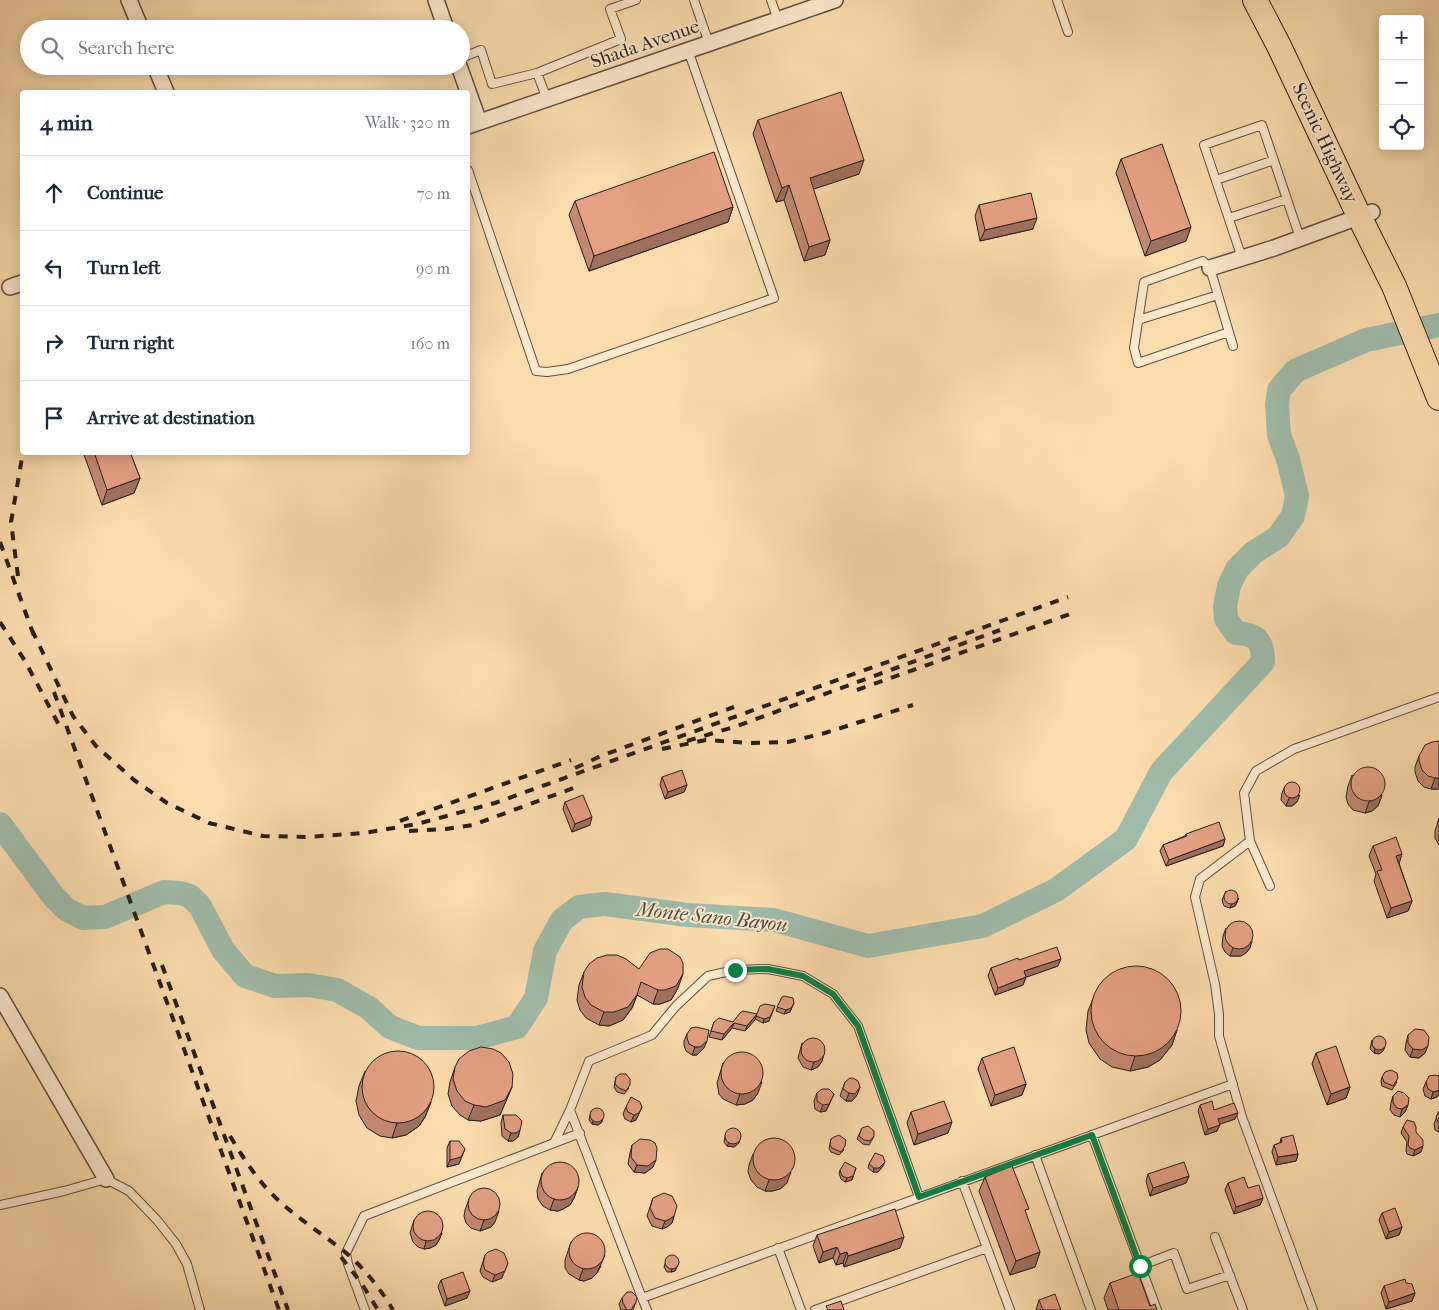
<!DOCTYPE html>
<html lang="en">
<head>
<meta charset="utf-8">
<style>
	body { margin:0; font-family:"IM FELL French Canon",serif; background:#f2f2f3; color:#1f2937 }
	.controls { position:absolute; right:15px; top:15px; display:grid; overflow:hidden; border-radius:5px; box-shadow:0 2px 12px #0003 }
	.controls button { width:45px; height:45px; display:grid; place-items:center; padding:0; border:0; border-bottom:1px solid #e0e1e3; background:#fff; color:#1f2937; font:25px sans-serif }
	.stop { position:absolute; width:15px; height:15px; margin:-11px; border:4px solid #0b8043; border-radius:50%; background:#fff }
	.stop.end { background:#0b8043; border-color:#fff; box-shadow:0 1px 5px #0008 }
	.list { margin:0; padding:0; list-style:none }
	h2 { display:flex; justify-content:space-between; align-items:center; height:65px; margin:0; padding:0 20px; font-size:21px }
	h2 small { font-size:16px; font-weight:400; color:#747a83 }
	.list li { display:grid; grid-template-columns:32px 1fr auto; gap:15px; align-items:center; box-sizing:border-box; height:75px; padding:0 20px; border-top:1px solid #e0e1e3 }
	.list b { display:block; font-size:19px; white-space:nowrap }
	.list em { font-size:16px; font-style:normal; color:#747a83 }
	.icon { flex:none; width:28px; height:28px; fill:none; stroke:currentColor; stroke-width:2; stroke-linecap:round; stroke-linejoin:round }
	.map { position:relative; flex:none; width:1439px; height:1310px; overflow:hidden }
	.search { position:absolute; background:#fff; box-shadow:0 2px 12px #0003; left:20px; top:20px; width:450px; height:55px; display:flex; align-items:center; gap:12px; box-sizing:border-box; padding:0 18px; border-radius:28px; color:#747a83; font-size:19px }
	.panel { position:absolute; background:#fff; box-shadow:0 2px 12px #0003; left:20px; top:90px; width:450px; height:365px; border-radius:5px }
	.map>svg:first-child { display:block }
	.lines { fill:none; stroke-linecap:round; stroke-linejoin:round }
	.river { stroke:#9fbcaa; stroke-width:24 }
	.lane-casing { stroke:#5e4e3c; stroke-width:10 }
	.street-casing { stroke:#5e4e3c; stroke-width:18 }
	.primary-casing { stroke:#2a1e16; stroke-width:26 }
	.lane { stroke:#fce8cb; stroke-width:8 }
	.street { stroke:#fce8cb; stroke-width:15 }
	.primary { stroke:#fbdcaf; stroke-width:24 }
	.rail { stroke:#2a1e16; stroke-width:4; stroke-dasharray:9 9; stroke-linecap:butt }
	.wall { fill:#c38a71; stroke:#2a1e16 }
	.shaded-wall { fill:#9f705c; stroke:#2a1e16 }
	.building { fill:#e3a083; stroke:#2a1e16 }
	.route { stroke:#0b8043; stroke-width:6 }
	.labels { text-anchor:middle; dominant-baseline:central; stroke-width:4; stroke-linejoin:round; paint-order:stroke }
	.street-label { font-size:19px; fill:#2a1e16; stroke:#fce8cb }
	.water-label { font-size:20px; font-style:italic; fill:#4d4d42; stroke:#fce8cb }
</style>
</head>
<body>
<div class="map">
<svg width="1439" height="1310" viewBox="0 0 1439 1310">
	<rect width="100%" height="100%" fill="#fbdcaf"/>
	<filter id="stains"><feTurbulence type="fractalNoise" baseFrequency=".004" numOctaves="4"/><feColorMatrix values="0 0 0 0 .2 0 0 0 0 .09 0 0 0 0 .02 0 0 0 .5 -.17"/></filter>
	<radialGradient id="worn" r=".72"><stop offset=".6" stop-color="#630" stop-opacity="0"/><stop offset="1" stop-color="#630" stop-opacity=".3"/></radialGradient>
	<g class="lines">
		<path class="river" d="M0 824 54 897 66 909 83 918 105 917 164 892 180 893 190 896 200 906 223 950 245 976 275 986 308 985 337 990 369 1008 390 1027 418 1038H477L517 1027 536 998 545 951 562 920 579 907 605 904 688 915 774 920 868 946 983 926 1056 890 1126 839 1161 772 1263 662C1263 641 1257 634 1236 633L1226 619 1225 606 1229 586 1237 569 1253 553 1278 537 1293 516 1297 496 1288 459 1279 435 1277 405 1279 390 1295 371 1366 340 1439 325"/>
		<g class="lane-casing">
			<path id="lane" d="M694 0 709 43
				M771 0 778 20
				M1057 0 1068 32
				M461 58 481 50 492 84 537 73 621 39 610 9 636 0
				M537 73 547 99
				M468 170 536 371 547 372 568 369 774 298 688 50
				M1216 180 1274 160
				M1229 218 1287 199
				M1242 258 1204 145 1262 125 1300 238
				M1138 320 1218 295
				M1229 332 1138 363 1134 348 1144 282 1203 261 1210 268 1233 346
				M1250 841 1200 879 1195 897 1215 984 1219 1014V1036L1242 1117 1313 1310
				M1270 886 1250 841 1244 793 1256 771 1294 749 1439 697
				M1092 1135 1157 1310
				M554 1143 570 1110
				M1035 1155 1091 1310
				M919 1197 858 1026 833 994 803 976 768 969 735 970 708 976 676 1006 652 1035 589 1061 570 1110 642 1298 1233 1084
				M0 1205 64 1191 106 1179 129 1191 157 1220 176 1244 187 1264 200 1310
				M1215 1237 1243 1310
				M778 1248 801 1310
				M987 1248 1010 1310
				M1140 1266 1174 1253 1187 1289 1230 1275
				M642 1298 647 1310
				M365 1310 348 1264 346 1253 364 1216 580 1133
				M815 1310 987 1248 962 1181"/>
		</g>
		<g class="street-casing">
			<path id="street" d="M129 0 141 29
				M436 0 446 29
				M155 66 166 92
				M459 66 479 122
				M468 126 835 0
				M1210 268 1274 248 1372 212
				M10 287 22 283
				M0 996 106 1179"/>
		</g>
		<g class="primary-casing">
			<path id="primary" d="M1255 0 1279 46 1359 216 1394 286 1439 398"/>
		</g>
		<use href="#lane" class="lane"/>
		<use href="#street" class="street"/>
		<use href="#primary" class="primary"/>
		<path class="rail" d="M0 542 34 636
			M18 576 11 522 23 452
			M0 622 25 661 60 727
			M32 630 73 716 96 746 134 780 167 803 209 823 263 836 307 837 364 833 417 824 495 803 1068 597
			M857 690 1073 613
			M54 692 279 1310
			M687 741 737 726 1000 630
			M662 749 706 740 750 743 788 742 825 733 913 705
			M575 768 601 756 734 707
			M400 821 571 760
			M409 831 446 829 473 825 579 786
			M162 965 288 1310
			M230 1136C242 1156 254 1175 270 1192 292 1215 320 1232 345 1252 364 1268 380 1288 393 1310
			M341 1257 362 1284 378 1310"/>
	</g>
	<path class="wall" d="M758 120 859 174 813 189 830 240 825 255 804 261 784 200 776 202 753 134Z
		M1121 159 1186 241 1145 256 1116 173Z
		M575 201 733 207 728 222 589 271 569 215Z
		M979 205 1033 229 980 241 975 216Z
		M83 452H130L140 478 134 493 102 505Z
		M1439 741V789H1431L1424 787 1418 781 1415 772V767L1419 756Z
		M1352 775 1382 795 1378 806 1372 811 1365 813 1353 810 1348 804 1346 797 1348 786Z
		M662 777 687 785 684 792 665 799 660 785Z
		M1285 786 1297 802 1292 806H1286L1281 800 1282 793Z
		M565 802 590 825 572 832 563 809Z
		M1439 818V845L1435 838V831Z
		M1186 834 1225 839 1223 846 1166 866 1160 851 1163 845 1185 836Z
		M1373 846 1399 863 1412 901 1408 911 1387 918 1374 881 1376 874 1369 856Z
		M1226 891 1238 901 1235 906 1230 908 1224 906 1222 900Z
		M1226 928 1250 948 1246 953 1241 956H1230L1225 952 1222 946 1223 936Z
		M1019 960 1058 966 1026 977 1023 985 995 995 988 976 991 968Z
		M639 969 678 988 671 1000 660 1004H653L637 995 632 1008 623 1020 609 1026 599 1025 586 1018 580 1010 577 1000 579 985 584 972Z
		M1094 996 1177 1030 1172 1045 1160 1060 1148 1067 1130 1071 1112 1067 1100 1059 1089 1043 1086 1030 1088 1011Z
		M782 997 792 1007 790 1012 784 1014 776 1011Z
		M757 1014 769 1021 763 1023 755 1019 745 1031 732 1028 722 1040 709 1037 714 1022H733Z
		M687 1034 704 1048 697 1055H692L686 1051 684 1045V1041Z
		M1408 1035 1425 1053 1419 1058 1410 1057 1405 1050 1406 1043Z
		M1372 1040 1383 1051 1379 1054 1374 1053 1370 1049Z
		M802 1043 824 1054 822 1061 818 1067 811 1070 803 1067 798 1058Z
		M1316 1053 1350 1087 1346 1098 1327 1105 1312 1064Z
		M982 1058 1026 1084 1022 1095 991 1106 978 1069Z
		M723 1063 758 1093 753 1100 745 1104 736 1105 723 1099 719 1094 717 1083Z
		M455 1067 512 1087 500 1115 481 1121 468 1120 460 1115 452 1106 448 1094 450 1082Z
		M365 1071 431 1102 425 1117 419 1126 406 1135 392 1138 380 1136 367 1128 359 1115 356 1101 359 1086Z
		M1439 1076V1094L1437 1097 1431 1099 1425 1096 1423 1089 1426 1082Z
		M616 1077 629 1088 624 1094 617 1092 614 1087Z
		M1382 1077 1397 1082 1392 1090 1382 1086 1381 1081Z
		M845 1082 860 1087 857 1095 852 1101H846L840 1096Z
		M817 1093 834 1094 826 1111 820 1112 815 1109 814 1101Z
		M1393 1096 1408 1105 1405 1112 1400 1117 1394 1115 1390 1110 1391 1103Z
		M1200 1105 1214 1110 1235 1119 1219 1124 1217 1131 1205 1135 1198 1111Z
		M626 1107H642L636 1120 631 1122 625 1119 623 1114Z
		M591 1111 602 1122 598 1125 592 1124 589 1120Z
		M1439 1111V1132L1435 1130 1434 1124Z
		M911 1112 948 1133 914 1145 907 1123Z
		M503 1115 520 1130 518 1137 513 1141H508L502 1136 501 1123Z
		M1403 1127 1416 1132 1421 1152 1413 1156 1407 1154 1406 1151 1407 1142 1401 1133Z
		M862 1128 874 1136 872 1140 869 1145 863 1144 857 1139Z
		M726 1132 739 1143 734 1147 727 1146 724 1142Z
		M1281 1138 1298 1154 1296 1161 1276 1165 1272 1152 1274 1145 1280 1143Z
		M831 1139 844 1150 839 1155 831 1152 829 1149Z
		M450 1141 459 1164 447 1167V1148Z
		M632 1145 653 1167 645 1173 634 1172 628 1164 630 1153Z
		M753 1154 787 1183 780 1189 772 1191H765L757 1187 751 1180 748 1172 749 1165Z
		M869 1164 883 1166 878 1172H873L868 1168Z
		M856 1168 852 1180 845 1182 841 1179 839 1173 840 1170Z
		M542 1173 578 1187 574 1198 570 1205 563 1209 558 1211 550 1210 543 1206 538 1199 537 1191Z
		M1148 1174 1189 1176 1186 1183 1150 1196 1146 1181Z
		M985 1177 1040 1252 1035 1267 1010 1275 979 1191Z
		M1228 1183 1248 1188 1263 1198 1260 1205 1234 1214 1225 1190Z
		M653 1198 674 1216 672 1223 667 1227 662 1229 652 1226 647 1216Z
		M469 1199 495 1222 491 1227 480 1231 471 1228 466 1223 464 1216 465 1210Z
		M1382 1213 1402 1227 1399 1235 1386 1239 1379 1220Z
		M414 1220 442 1233 439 1240 436 1245 430 1248 424 1249 418 1247 413 1242 410 1233Z
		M817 1235 900 1248 844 1267 843 1263 836 1265 833 1258 819 1263 813 1246Z
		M571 1242 601 1266 597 1273 592 1278 584 1281 579 1280 569 1274 565 1268V1260Z
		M485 1255 502 1278 492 1282 483 1277 480 1271Z
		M667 1258 679 1262 675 1271 671 1272H667L664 1267Z
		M441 1280 467 1298 445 1306 438 1287Z
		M1110 1283 1150 1306 1157 1310H1108L1104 1298Z
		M1384 1286 1415 1293 1412 1301 1386 1309 1381 1293Z
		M622 1298 636 1302 633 1310H621L619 1304Z
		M1039 1300 1061 1310H1036Z"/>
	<path class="shaded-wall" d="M864 160 859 174 805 192 810 178Z
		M789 185 784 200 776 202 782 188Z
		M733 207 728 222 589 271 594 256Z
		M1037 218 1033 229 980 241 985 230Z
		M1191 227 1186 241 1145 256 1151 241Z
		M830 240 825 255 804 261 809 247Z
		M140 478 134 493 102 505 107 490Z
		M1435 778H1439V789H1431Z
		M687 785 684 792 665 799 668 792Z
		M1300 795 1297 802 1292 806H1286L1289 798Z
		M1382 795 1378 806 1372 811 1365 813 1369 802Z
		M592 817 590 825 572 832 575 824Z
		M1225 839 1223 846 1166 866 1169 860Z
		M1402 854 1399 864 1396 856Z
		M1239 898 1235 906 1230 908 1231 905Z
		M1412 901 1408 911 1387 918 1391 908Z
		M1252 941 1250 948 1246 953 1241 956H1230L1233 948Z
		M1061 959 1058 966 1021 979 1024 971Z
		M683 974 678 988 671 1000 660 1004H653L658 990Z
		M1026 977 1023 985 995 995 998 988Z
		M637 995 632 1008 623 1020 609 1026 599 1025 604 1012Z
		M794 1003 790 1012 784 1014 786 1010Z
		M775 1006 769 1021 763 1023 764 1019Z
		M757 1014 755 1020 745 1031 747 1026Z
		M734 1023 732 1028 722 1040 724 1034Z
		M1177 1030 1172 1045 1160 1060 1148 1067 1130 1071 1135 1056Z
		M707 1041 704 1048 697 1055H692L695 1047Z
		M1428 1046 1425 1053 1419 1058 1410 1057 1413 1049Z
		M1385 1047 1383 1051 1379 1054 1374 1053 1375 1049Z
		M824 1054 822 1061 818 1067 811 1070 814 1062Z
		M762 1082 758 1093 753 1100 745 1104 736 1105 740 1094Z
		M1026 1084 1022 1095 991 1106 995 1095Z
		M512 1087 500 1115 481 1121 468 1120 474 1105Z
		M860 1087 857 1095 852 1101H846L849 1093Z
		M1350 1087 1346 1098 1327 1105 1331 1094Z
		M1439 1090V1094L1437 1097 1431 1099 1433 1092Z
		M834 1094 826 1111 820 1112 823 1105Z
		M431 1102 425 1117 419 1126 406 1135 392 1138 397 1123Z
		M1408 1105 1405 1112 1400 1117 1402 1109Z
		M642 1107 636 1120 631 1122 634 1115Z
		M1238 1113 1235 1119 1215 1126 1218 1119Z
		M603 1118 602 1122 598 1125 592 1124 593 1121Z
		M952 1122 948 1133 914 1145 918 1134Z
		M1220 1125 1217 1131 1205 1135 1208 1129Z
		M520 1130 518 1137 513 1141H508L511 1133Z
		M740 1139 739 1143 734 1147 727 1146 729 1142Z
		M1423 1146 1421 1152 1413 1156 1415 1150Z
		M465 1149 459 1164 447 1167 450 1160Z
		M1298 1154 1296 1161 1276 1165 1278 1157Z
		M656 1160 653 1167 645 1173 634 1172 637 1165Z
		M885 1162 883 1166 878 1172H873L874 1168Z
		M791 1172 787 1183 780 1189 772 1191H765L769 1180Z
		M853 1176 852 1180 845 1182 847 1178Z
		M1189 1176 1186 1183 1150 1196 1153 1188Z
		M578 1187 574 1198 570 1205 563 1209 558 1211 550 1210 554 1199Z
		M1263 1198 1260 1205 1234 1214 1236 1207Z
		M499 1211 495 1222 491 1227 480 1231 484 1220Z
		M674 1216 672 1223 667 1227 662 1229 665 1221Z
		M1402 1227 1399 1235 1386 1239 1389 1232Z
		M442 1233 439 1240 436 1245 430 1248 424 1249 426 1241Z
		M904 1237 900 1248 844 1267 848 1256Z
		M837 1247 833 1258 819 1263 823 1252Z
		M847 1252 843 1263 836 1265 840 1254Z
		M1040 1252 1035 1267 1010 1275 1016 1261Z
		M605 1255 597 1273 592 1278 584 1281 579 1280 583 1269Z
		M679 1262 675 1271 671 1272 672 1269Z
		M508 1263 502 1278 492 1282 495 1275Z
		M470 1291 467 1298 445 1306 447 1299Z
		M1415 1293 1412 1301 1386 1309 1389 1302Z"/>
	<path class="building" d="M841 92 864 160 810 178 830 240 809 247 789 185 782 188 758 120Z
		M1162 144 1191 227 1151 241 1121 159Z
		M714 152 733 207 594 256 575 201Z
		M1031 193 1037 218 985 230 979 205Z
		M94 452H130L140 478 107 490Z
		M1439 741V778H1435L1428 776 1422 770 1419 761V756L1425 745 1432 742Z
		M1351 784a17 17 0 1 1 34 0a17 17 0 1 1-34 0Z
		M682 770 687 785 668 792 662 777Z
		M1284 790a8 8 0 1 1 16 0a8 8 0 1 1-16 0Z
		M583 795 592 817 575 824 565 802Z
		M1219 822 1225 839 1169 860 1163 845 1187 836 1186 834Z
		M1396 837 1402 854 1396 856 1412 901 1391 908 1377 871 1382 870 1373 846Z
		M1224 897a7 7 0 1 1 14 0a7 7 0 1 1-14 0Z
		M1225 935a14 14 0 1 1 28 0a14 14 0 1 1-28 0Z
		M1057 947 1061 959 1024 971 1026 977 998 988 991 968 1018 958 1019 960Z
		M660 949H668L680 957 683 963V974L676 986 665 990H658L641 982 637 995 628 1007 614 1012H604L591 1005 585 997 582 987 584 972 589 964 597 958 607 955H617L626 959 639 969 650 953Z
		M1091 1011a45 45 0 1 1 90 0a45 45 0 1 1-90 0Z
		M784 996 793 998 794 1003 791 1008 786 1010 777 1007 782 997Z
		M765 1004 775 1006 770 1017 764 1019 756 1016 760 1006Z
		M743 1011 757 1014 747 1026 734 1023 724 1034 711 1031 714 1022 719 1018 733 1022 740 1013Z
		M696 1027 709 1030 707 1041 700 1047H695L689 1044 687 1038V1034L691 1028Z
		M1415 1029 1424 1030 1429 1037 1428 1046 1422 1050 1413 1049 1408 1043V1035Z
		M1372 1043a7 7 0 1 1 14 0a7 7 0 1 1-14 0Z
		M801 1050a12 12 0 1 1 24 0a12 12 0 1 1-24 0Z
		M1336 1046 1350 1087 1331 1094 1316 1053Z
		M481 1047 493 1049 501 1053 509 1062 513 1074 512 1087 505 1100 486 1107 474 1105 465 1101 457 1091 453 1079 455 1067 459 1059 469 1051Z
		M1014 1047 1026 1084 995 1095 982 1058Z
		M362 1087a36 36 0 1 1 72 0a36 36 0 1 1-72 0Z
		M721 1073a21 21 0 1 1 42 0a21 21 0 1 1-42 0Z
		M1391 1070 1397 1073 1398 1078 1393 1086 1384 1082 1382 1077 1385 1072Z
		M620 1074H626L630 1079V1085L626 1091 619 1088 615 1084 616 1077Z
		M1435 1075 1439 1076V1090L1433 1092 1428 1089 1426 1082 1429 1076Z
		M850 1078H853L858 1081 860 1087 855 1094 849 1093 843 1089 845 1082Z
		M822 1089H829L834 1094 829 1104 823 1105 817 1101V1093Z
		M1398 1091 1404 1093 1409 1098 1408 1105 1402 1109 1397 1108 1393 1103V1096Z
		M631 1097 640 1102 642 1107 639 1113 634 1115 628 1112 626 1107Z
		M944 1101 952 1122 918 1134 911 1112Z
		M1212 1101 1214 1110 1234 1103 1238 1113 1218 1119 1220 1125 1208 1129 1200 1105Z
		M590 1115a7 7 0 1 1 14 0a7 7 0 1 1-14 0Z
		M1439 1111V1123L1438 1122 1436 1117Z
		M503 1115H516L522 1121 520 1130 516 1133H511L505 1129Z
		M1407 1120 1414 1122 1416 1127V1132L1423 1140V1146L1415 1150 1410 1148 1408 1145 1409 1136 1403 1127Z
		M868 1126 874 1131V1136L870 1141 864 1140 859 1136 862 1128Z
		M725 1136a8 8 0 1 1 16 0a8 8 0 1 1-16 0Z
		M839 1135 846 1140 845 1146 841 1152 832 1148 830 1145 831 1139 834 1137Z
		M1293 1135 1298 1154 1278 1157 1274 1145 1282 1142 1281 1138Z
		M753 1159a21 21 0 1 1 42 0a21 21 0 1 1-42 0Z
		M640 1139 650 1140 655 1143 657 1148 656 1160 648 1166 637 1165 631 1157 632 1145Z
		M450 1141H459L465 1149 461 1157 450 1160Z
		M875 1153 883 1156 885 1162 879 1168H874L869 1164Z
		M845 1162 856 1168 853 1176 847 1178 842 1176 840 1170Z
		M1184 1162 1189 1176 1153 1188 1148 1174Z
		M541 1181a19 19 0 1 1 38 0a19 19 0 1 1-38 0Z
		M1012 1166 1029 1209 1025 1210 1040 1252 1016 1261 985 1177Z
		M1244 1177 1248 1188 1259 1185 1263 1198 1236 1207 1228 1183Z
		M468 1204a16 16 0 1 1 32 0a16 16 0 1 1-32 0Z
		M664 1193 672 1196 677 1206 674 1216 670 1219 665 1221 655 1218 650 1208 653 1198Z
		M1395 1208 1402 1227 1389 1232 1382 1213Z
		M895 1209 904 1237 848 1256 847 1252 840 1254 837 1247 823 1252 817 1235Z
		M413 1226a15 15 0 1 1 30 0a15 15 0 1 1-30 0Z
		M569 1251a18 18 0 1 1 36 0a18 18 0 1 1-36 0Z
		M496 1249 504 1253 508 1263 505 1271 495 1275 485 1270 483 1264 485 1255 488 1252Z
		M665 1262a7 7 0 1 1 14 0a7 7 0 1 1-14 0Z
		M463 1272 470 1291 447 1299 441 1280Z
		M1138 1273 1150 1306 1155 1304 1157 1310H1119L1110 1283Z
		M1405 1279 1406 1283 1412 1284 1415 1293 1389 1302 1384 1286Z
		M627 1292H632L637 1297 636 1302 631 1310H627L623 1303 622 1298Z
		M1055 1294 1061 1310H1043L1039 1300Z
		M841 1301 844 1310H828L826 1306Z"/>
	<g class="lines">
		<path class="route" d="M735 970 768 969 803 976 833 994 858 1026 919 1197 1092 1135 1140 1266"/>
	</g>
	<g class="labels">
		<g class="street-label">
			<text transform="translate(645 44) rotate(-19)">Shada Avenue</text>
			<text transform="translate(1325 143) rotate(65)">Scenic Highway</text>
		</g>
		<g class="water-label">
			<text transform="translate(712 917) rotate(6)">Monte Sano Bayou</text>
		</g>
	</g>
	<rect width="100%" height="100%" filter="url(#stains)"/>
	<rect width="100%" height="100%" fill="url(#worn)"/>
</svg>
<div class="controls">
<button>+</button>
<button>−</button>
<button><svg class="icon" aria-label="locate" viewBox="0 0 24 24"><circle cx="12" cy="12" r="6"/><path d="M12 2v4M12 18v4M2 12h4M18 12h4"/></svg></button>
</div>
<div class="stop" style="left:1140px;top:1266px"></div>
<div class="stop end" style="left:735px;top:970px"></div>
<div class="search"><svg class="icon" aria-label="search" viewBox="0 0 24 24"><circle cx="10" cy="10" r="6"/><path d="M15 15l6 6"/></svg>Search here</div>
<section class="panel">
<h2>4 min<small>Walk · 320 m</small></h2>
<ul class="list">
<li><svg class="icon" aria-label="ahead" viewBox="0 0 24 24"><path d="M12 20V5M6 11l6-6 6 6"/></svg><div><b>Continue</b></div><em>70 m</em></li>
<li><svg class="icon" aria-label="left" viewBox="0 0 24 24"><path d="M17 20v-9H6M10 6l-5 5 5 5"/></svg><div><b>Turn left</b></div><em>90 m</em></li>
<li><svg class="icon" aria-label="right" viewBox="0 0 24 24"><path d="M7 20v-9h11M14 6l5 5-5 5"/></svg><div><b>Turn right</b></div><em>160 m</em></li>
<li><svg class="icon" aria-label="arrive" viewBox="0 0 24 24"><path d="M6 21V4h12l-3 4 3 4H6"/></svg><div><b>Arrive at destination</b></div></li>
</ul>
</section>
</div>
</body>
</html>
